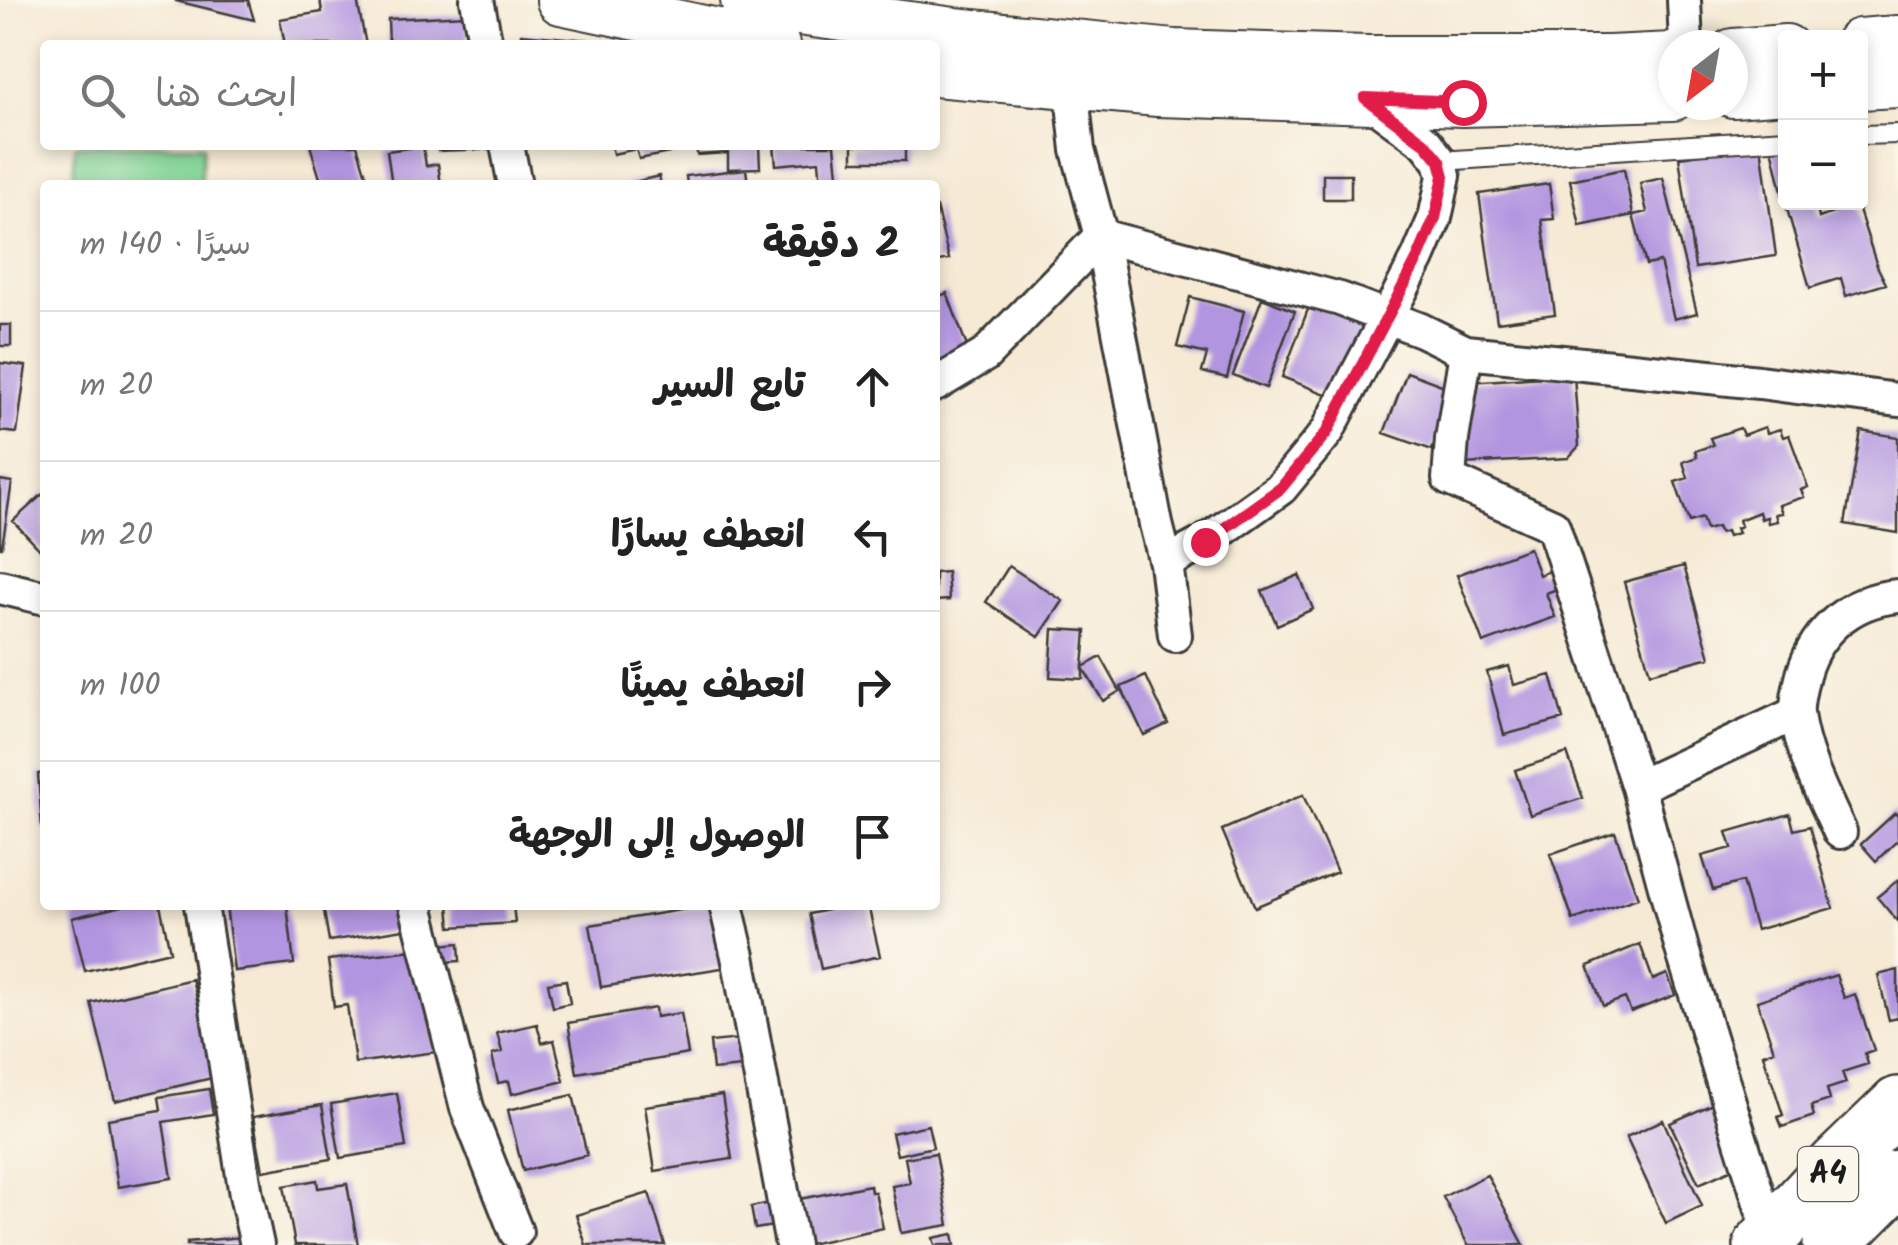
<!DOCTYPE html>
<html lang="ar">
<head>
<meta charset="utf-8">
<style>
	body { margin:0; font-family:Kalam,"Playpen Sans Arabic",sans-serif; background:#f6f6f6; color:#222; direction:rtl }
	.controls { position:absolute; right:30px; top:30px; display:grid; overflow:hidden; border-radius:10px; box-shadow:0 5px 15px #0003 }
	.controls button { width:90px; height:90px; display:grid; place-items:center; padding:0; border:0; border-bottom:2px solid #e0e0e0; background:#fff; color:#222; font:50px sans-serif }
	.compass { position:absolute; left:1658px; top:30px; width:90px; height:90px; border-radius:50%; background:#fff; box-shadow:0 5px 15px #0003; rotate:211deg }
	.stop { position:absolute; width:30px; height:30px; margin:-22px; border:8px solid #e11d48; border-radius:50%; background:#fff }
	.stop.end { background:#e11d48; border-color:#fff; box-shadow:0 2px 10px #0008 }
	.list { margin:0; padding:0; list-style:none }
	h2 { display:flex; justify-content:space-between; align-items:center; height:130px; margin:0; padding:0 40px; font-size:42px }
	h2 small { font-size:32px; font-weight:400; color:#767676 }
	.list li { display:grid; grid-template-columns:65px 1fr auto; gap:30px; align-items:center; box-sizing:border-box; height:150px; padding:0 40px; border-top:2px solid #e0e0e0 }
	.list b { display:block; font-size:38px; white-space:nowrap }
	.list em { font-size:32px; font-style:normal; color:#767676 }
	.icon { flex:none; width:55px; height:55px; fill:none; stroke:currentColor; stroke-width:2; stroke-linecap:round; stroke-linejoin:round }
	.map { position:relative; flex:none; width:1898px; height:1245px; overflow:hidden; direction:ltr }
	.search { position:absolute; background:#fff; box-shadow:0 5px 15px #0003; left:40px; top:40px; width:900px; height:110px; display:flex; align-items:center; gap:25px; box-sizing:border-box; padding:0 35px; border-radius:10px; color:#767676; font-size:38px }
	.panel { position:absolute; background:#fff; box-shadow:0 5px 15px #0003; left:40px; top:180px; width:900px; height:730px; border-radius:10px; direction:rtl }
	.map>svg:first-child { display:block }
	.green { fill:#82d597; stroke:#4f785a; stroke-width:2.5 }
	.building { fill:#b295e0 }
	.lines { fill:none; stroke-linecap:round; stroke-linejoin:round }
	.service-casing { stroke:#3d3b38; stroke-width:22 }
	.minor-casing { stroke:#3d3b38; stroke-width:38 }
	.secondary-casing { stroke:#3d3b38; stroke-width:52 }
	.trunk-casing { stroke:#3d3b38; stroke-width:60 }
	.service { stroke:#fff; stroke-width:18 }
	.minor { stroke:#fff; stroke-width:32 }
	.secondary { stroke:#fff; stroke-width:48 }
	.trunk { stroke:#fff; stroke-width:55 }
	.route { stroke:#e11d48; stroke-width:12 }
	.labels { text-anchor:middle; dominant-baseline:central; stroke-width:10; stroke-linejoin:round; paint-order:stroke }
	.shield { fill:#fbf7ec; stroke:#5f5e5a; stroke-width:2.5 }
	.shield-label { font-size:32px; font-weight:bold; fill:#1c1c1c }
</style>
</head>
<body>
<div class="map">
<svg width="1898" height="1245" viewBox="0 0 1898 1245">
	<rect width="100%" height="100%" fill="#fbf7ec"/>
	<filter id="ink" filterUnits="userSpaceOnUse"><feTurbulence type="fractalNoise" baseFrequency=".01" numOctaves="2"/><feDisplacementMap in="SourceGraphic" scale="20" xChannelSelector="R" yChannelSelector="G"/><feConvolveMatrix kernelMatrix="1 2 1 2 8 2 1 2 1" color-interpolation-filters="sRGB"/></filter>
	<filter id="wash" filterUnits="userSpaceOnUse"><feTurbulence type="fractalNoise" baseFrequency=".0048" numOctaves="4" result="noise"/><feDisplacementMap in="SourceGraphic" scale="40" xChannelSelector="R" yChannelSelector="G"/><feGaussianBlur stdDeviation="2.25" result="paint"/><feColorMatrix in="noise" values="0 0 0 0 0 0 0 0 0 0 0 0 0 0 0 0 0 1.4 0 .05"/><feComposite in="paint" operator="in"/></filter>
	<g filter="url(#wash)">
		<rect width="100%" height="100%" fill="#f6ead5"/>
		<path class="green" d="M75 145H203L201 185H73Z"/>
		<g id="blocks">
			<path class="building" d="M176 0H248L254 20 176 1Z
				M320 0H357L366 45H285L280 19 322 12Z
				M467 15 469 45H389L388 19Z
				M521 34 587 40V45H520Z
				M310 145H357L369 185H322Z
				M438 145H492V149L438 151Z
				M611 145H668L669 153 639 159 636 149 613 154Z
				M697 145H759L760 168 728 169V153L697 155Z
				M774 145H835L839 185H821L819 161 776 165Z
				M853 145H905V161H853Z
				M1786 145V200H1784L1772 148Z
				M423 146 426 166 438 164 441 185H392L387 151Z
				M1761 146 1776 256 1695 268 1679 157Z
				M746 169 748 185H687L686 176Z
				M1624 169 1633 215 1647 212 1640 183 1663 178 1697 313 1674 319 1660 262 1646 265 1633 215 1580 226 1570 180Z
				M1323 174H1351V199H1323Z
				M659 176 661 185H626V184Z
				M1549 184 1554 219 1542 220 1555 314 1497 322 1479 194Z
				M1785 202H1816L1819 218 1857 204 1877 266 1886 284 1846 296 1841 278 1810 288Z
				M936 207 949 259 935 262V208Z
				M947 293 969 352 935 365V298Z
				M1190 297 1244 311 1227 378 1202 372 1207 354 1177 347Z
				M1262 298 1295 311 1266 388 1233 375Z
				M1310 304 1364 324 1336 398 1282 377Z
				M0 325H11V346H0Z
				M0 363 26 366 17 433 0 431Z
				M1407 372 1455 390 1432 450 1384 433Z
				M1574 375 1579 446 1568 458 1463 464 1468 382Z
				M1765 427 1767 433 1780 429 1783 437 1789 435 1808 487 1801 490 1804 497 1779 505 1782 513 1775 514 1777 521 1768 523 1767 517 1761 519 1759 512 1739 520 1741 526 1736 528 1738 533 1728 536 1726 531 1720 533 1717 527 1706 530 1702 518 1689 522 1675 482 1688 478 1683 462 1697 457 1695 451 1713 445 1710 438 1740 428 1743 435Z
				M1861 431 1898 437V533L1845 524Z
				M0 480 12 482 2 547H0Z
				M45 492V555L13 521Z
				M1529 548 1539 575 1561 567 1568 585 1546 593 1555 617 1483 643 1457 575Z
				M1009 566 1063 601 1039 637 986 602Z
				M1684 566 1710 657 1650 673 1624 582Z
				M947 572 949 600 935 601V573Z
				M1299 575 1313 609 1277 625 1262 591Z
				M1053 629 1086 631 1083 667 1101 657 1120 691 1103 701 1083 668V679L1050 677Z
				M1509 666 1514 685 1551 675 1563 719 1504 735 1487 672Z
				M1146 676 1168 724 1144 735 1121 687Z
				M1567 753 1583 798 1530 815 1515 770Z
				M45 773V828H42L38 774Z
				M1303 795 1337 872 1255 907 1222 830Z
				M1895 813 1898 816V840L1876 861 1861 844Z
				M1790 814 1794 830 1810 826 1833 908 1756 930 1742 882 1713 890 1702 856 1732 848 1727 832Z
				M1615 832 1638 898 1573 920 1550 854Z
				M1898 880V922L1877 897Z
				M126 905H160L170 951 85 971 72 918Z
				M226 905H287L294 964 234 971Z
				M323 905H400L404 929 329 941Z
				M449 905H513L515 923 451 927Z
				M711 905 728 967 601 987 590 925Z
				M851 905H868L880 956 821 969 809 914Z
				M459 943 460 961 442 962 439 945Z
				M1640 944 1653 980 1667 974 1675 995 1631 1012 1625 998 1603 1006 1588 966Z
				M422 949 436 1052 355 1063 347 1005 334 1007 328 960Z
				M1898 970V1018L1889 1020 1878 975Z
				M1836 975 1844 998 1855 994 1874 1050 1865 1053 1868 1064 1842 1072 1846 1083 1827 1089 1830 1100 1811 1106 1814 1116 1782 1127 1778 1117 1783 1115 1763 1054 1774 1050 1757 1001Z
				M192 979 216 1077 115 1101 91 1003Z
				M566 980 570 1003 553 1007 548 983Z
				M655 1008 656 1017 681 1013 688 1054 577 1073 568 1023Z
				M537 1024 542 1043 554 1040 564 1081 512 1094 509 1081 498 1083 492 1055 502 1052 497 1033Z
				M750 1038 752 1066 713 1070 710 1042Z
				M209 1089 213 1114 163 1122 172 1178 118 1187 108 1119 161 1110 159 1097Z
				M397 1093 406 1147 340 1158 331 1104Z
				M573 1095 587 1155 523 1171 508 1110Z
				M722 1095 732 1159 655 1171 645 1106Z
				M1715 1103 1744 1164 1699 1184 1670 1123Z
				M322 1105 331 1159 263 1171 253 1117Z
				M1663 1120 1702 1206 1666 1223 1626 1137Z
				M928 1125 933 1147 897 1155 892 1133Z
				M936 1153 949 1225 901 1233 892 1186 910 1183 905 1158Z
				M1487 1175 1524 1245H1468L1443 1197Z
				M317 1180 318 1188 347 1184 358 1245H295L284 1186Z
				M870 1185 871 1192H875L883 1228 809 1244 800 1199Z
				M649 1193 665 1245H586L576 1215Z
				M775 1202 779 1225 755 1229 751 1207Z
				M953 1234 955 1245H935L933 1238Z
				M242 1237V1245H187V1242Z"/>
		</g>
	</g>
	<g filter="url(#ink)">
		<use href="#blocks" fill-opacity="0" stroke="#3d3b38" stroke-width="2.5"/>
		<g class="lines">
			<g class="service-casing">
				<path id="service" d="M1860 135 1898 134
					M1440 161 1786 139"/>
			</g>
			<g class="minor-casing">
				<path id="minor" d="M477 0 486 45
					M1684 0 1686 45
					M1071 84 1078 150 1101 236 1156 524 1166 563 1175 635
					M507 145 515 185
					M1101 236 1340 299 1421 330 1466 352 1759 382 1898 400
					M1466 352 1452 439 1449 479 1553 526 1638 787 1682 949 1770 1235
					M935 385 985 355 1101 236
					M1166 563 1205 542 1281 488 1327 432 1418 258 1435 218 1444 176 1440 161 1426 143 1365 98
					M0 587 45 598
					M1638 787 1797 713
					M1840 832C1823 795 1802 755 1797 714 1796 704 1799 693 1801 683 1811 635 1848 600 1898 596
					M201 905 246 1195 257 1245
					M416 905 467 1108 516 1232
					M726 905 738 956 792 1245"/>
			</g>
			<g class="secondary-casing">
				<path id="secondary" d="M561 0 775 45
					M745 0 791 10 954 32 1174 54 1367 60H1609L1673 57
					M1860 43 1898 40
					M1733 53 1786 49
					M935 72 1158 92 1463 102 1673 96
					M1860 85 1898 83
					M1733 93 1786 89"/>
			</g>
			<g class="trunk-casing">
				<path id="trunk" d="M1762 1245 1838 1163 1898 1105
					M1831 1245 1898 1178"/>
			</g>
			<use href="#service" class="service"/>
			<use href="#minor" class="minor"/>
			<use href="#secondary" class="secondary"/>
			<use href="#trunk" class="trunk"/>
		</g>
	</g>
	<g class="lines" filter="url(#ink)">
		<path class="route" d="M1205 542 1281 488 1327 432 1418 258 1435 218 1444 176 1440 161 1426 144 1365 98 1463 102"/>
	</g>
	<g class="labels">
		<rect class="shield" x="1798" y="1147" width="60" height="54" rx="8"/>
		<g class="shield-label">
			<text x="1828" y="1174">A4</text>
		</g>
	</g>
</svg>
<div class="controls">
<button>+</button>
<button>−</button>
</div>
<svg class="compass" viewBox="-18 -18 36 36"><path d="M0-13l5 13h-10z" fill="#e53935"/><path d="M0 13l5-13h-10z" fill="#767676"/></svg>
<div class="stop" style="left:1463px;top:102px"></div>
<div class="stop end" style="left:1205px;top:542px"></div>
<div class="search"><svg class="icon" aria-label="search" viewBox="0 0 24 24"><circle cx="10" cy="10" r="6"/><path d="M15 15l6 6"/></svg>ابحث هنا</div>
<section class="panel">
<h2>2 دقيقة<small>سيرًا · 140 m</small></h2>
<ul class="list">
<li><svg class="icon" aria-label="ahead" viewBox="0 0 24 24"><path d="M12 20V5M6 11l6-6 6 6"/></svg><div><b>تابع السير</b></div><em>20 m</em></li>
<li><svg class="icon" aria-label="left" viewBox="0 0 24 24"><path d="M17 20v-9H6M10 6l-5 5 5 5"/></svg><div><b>انعطف يسارًا</b></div><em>20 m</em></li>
<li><svg class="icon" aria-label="right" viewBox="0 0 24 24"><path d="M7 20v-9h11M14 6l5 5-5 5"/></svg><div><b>انعطف يمينًا</b></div><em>100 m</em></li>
<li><svg class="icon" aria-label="arrive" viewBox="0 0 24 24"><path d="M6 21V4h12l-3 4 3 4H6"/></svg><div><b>الوصول إلى الوجهة</b></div></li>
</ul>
</section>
</div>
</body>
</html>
